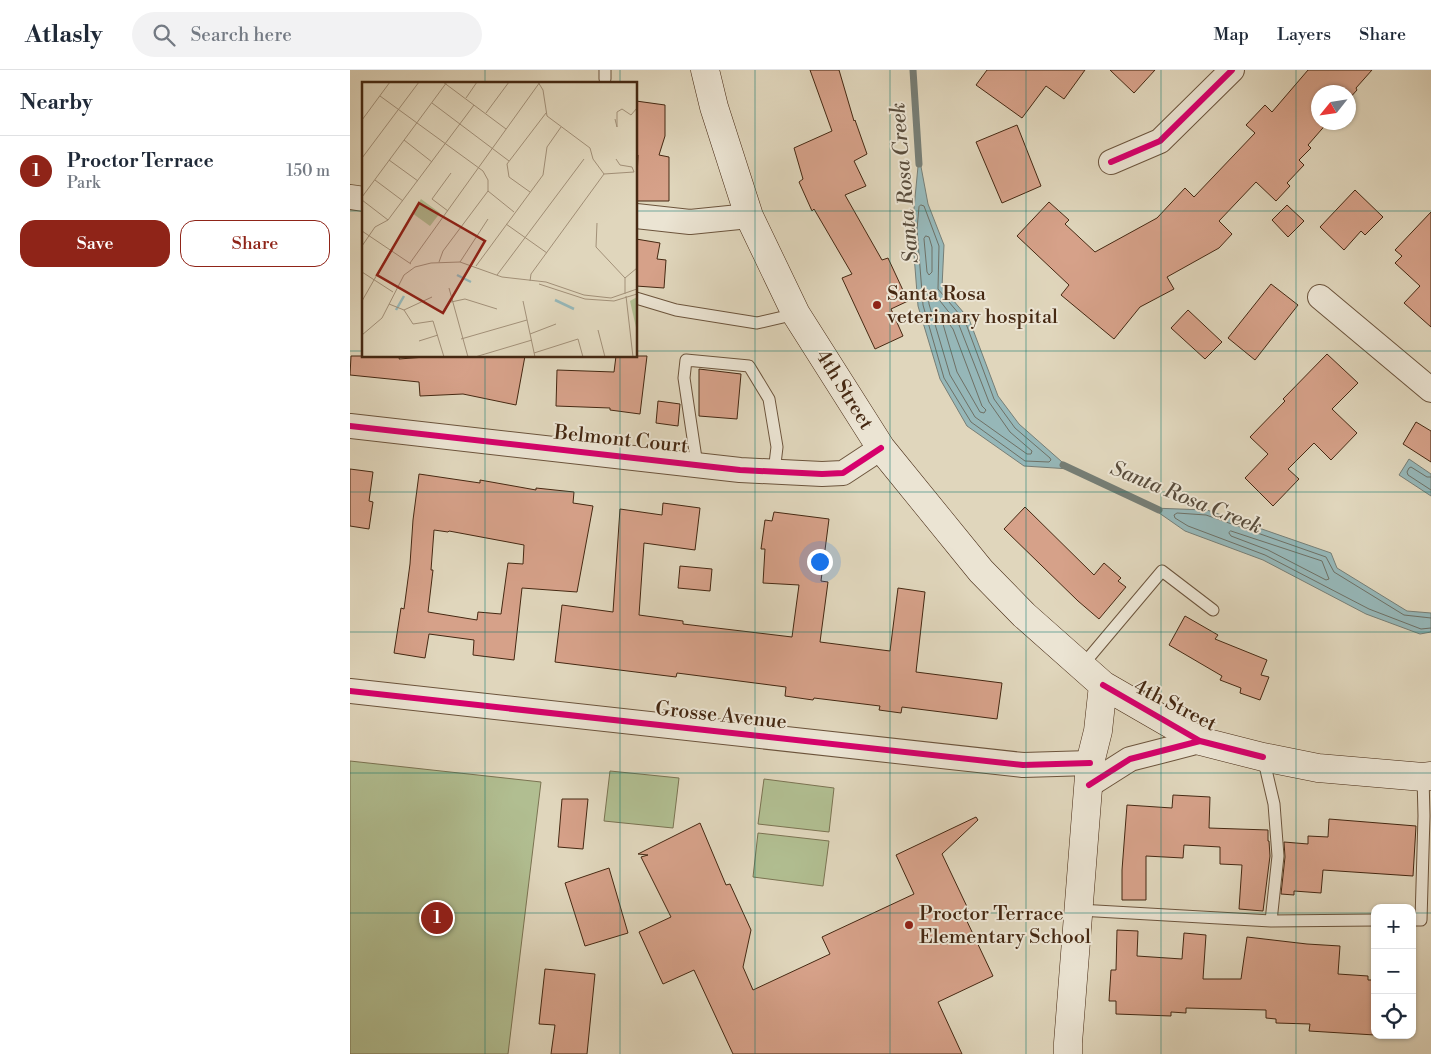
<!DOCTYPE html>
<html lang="en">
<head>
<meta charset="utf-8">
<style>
	body { margin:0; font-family:"Libre Bodoni",serif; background:#f2f2f3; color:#1f2937 }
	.controls { position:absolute; right:15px; bottom:15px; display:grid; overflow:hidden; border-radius:10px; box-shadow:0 1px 4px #0004 }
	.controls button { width:45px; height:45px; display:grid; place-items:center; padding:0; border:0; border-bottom:1px solid #e0e1e3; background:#fff; color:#1f2937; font:25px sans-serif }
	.compass { position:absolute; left:961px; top:15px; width:45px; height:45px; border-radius:50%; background:#fff; box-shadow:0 1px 4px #0004; rotate:240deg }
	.you { position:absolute; left:469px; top:491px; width:18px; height:18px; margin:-12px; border:4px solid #fff; border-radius:50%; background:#1a73e8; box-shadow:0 0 0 8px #1a73e833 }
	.badge { display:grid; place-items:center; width:32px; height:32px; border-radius:50%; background:#8f2418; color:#fff; font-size:16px; font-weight:700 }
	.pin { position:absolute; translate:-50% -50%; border:2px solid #fff; box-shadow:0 1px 5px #0006 }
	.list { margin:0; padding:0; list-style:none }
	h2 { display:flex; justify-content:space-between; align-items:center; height:65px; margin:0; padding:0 20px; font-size:21px }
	h2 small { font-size:16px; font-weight:400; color:#747a83 }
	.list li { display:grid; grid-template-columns:32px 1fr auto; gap:15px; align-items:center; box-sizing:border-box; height:70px; padding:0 20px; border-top:1px solid #e0e1e3 }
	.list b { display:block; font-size:19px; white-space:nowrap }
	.list p { margin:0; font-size:16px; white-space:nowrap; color:#747a83 }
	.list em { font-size:16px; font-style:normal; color:#747a83 }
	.actions { display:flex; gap:10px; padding:15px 20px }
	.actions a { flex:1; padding:11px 0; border:1px solid #8f2418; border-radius:15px; text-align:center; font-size:18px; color:#8f2418 }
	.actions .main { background:#8f2418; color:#fff }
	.icon { flex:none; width:28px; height:28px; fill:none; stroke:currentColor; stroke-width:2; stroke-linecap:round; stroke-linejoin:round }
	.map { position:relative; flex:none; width:1081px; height:984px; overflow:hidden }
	header { display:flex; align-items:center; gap:30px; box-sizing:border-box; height:70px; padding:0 25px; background:#fff; border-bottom:1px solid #e0e1e3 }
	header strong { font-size:24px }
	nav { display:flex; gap:28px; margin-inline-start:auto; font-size:18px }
	.search { width:350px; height:45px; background:#f2f2f3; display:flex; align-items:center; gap:12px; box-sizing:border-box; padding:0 18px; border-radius:28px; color:#747a83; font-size:19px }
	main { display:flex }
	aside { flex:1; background:#fff }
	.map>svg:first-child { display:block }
	.green { fill:#b1be91; stroke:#7b7352 }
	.water { fill:#96b7b8; stroke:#767e76 }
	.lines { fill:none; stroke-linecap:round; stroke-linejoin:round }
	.shore { stroke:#6e7065; stroke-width:1 }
	.stream { stroke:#767e76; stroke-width:7 }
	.building { fill:#d6a189; stroke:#452812; fill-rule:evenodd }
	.lane-casing { stroke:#6c543c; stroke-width:13 }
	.street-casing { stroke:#6c543c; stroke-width:26 }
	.secondary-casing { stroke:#452812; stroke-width:29 }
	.lane { stroke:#ebe4d3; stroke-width:11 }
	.street { stroke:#ebe4d3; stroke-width:24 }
	.secondary { stroke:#ebe4d3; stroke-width:28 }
	.cycleway-casing { stroke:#ebe4d3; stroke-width:9 }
	.cycleway { stroke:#d6006c; stroke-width:6 }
	.grid { fill:none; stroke:#0f766e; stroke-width:1; stroke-opacity:0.55 }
	.poi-dot { fill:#8f2418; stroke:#ebe4d3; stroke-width:2 }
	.labels { text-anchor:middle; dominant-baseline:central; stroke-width:4; stroke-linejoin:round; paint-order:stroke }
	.poi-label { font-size:20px; fill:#452812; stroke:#ebe4d3; text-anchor:start }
	.street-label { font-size:20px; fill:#452812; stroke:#ebe4d3 }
	.water-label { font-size:21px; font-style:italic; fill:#594c3c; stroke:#ebe4d3 }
	.inset-river { fill:none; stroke:#96b7b8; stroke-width:2.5 }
	.inset-road { fill:none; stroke:#a29078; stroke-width:1 }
	.view { fill:#8f2418; fill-opacity:0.15; stroke:#8f2418; stroke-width:2.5 }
	.inset-edge { fill:none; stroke:#452812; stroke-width:2.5 }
</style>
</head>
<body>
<header>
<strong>Atlasly</strong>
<div class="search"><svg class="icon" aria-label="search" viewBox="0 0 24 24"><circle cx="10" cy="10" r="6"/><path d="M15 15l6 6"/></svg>Search here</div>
<nav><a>Map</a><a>Layers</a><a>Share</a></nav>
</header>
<main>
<aside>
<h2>Nearby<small></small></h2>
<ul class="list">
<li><span class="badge">1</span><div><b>Proctor Terrace</b><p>Park</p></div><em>150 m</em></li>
</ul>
<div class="actions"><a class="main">Save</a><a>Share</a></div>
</aside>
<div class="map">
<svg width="1081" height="984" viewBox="0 0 1081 984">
	<rect width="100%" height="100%" fill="#e0d6bc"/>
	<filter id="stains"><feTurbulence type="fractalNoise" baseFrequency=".004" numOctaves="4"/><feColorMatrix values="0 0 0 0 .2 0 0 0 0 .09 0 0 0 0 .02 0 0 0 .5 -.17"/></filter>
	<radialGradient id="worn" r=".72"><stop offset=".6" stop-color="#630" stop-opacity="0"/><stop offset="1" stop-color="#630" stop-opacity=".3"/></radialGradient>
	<path class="green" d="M0 691 191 712 158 984H0Z
		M260 701 329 708 323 758 254 751Z
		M414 709 484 718 479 762 408 754Z
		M408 763 479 771 473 816 403 807Z"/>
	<path class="water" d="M569 86 578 134 594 175 592 217 619 249 648 326 669 354 720 399 674 396 617 356 590 309 568 236 562 159Z
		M1059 389 1081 404V426L1049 405Z
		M802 438 857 440 981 483 987 498 1057 541 1081 543V562L1070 564 1016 544 913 490 835 461Z"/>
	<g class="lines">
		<path class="shore" d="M571 135 574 136 589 176 588 219 615 251 644 329 665 358 700 388 701 390 699 392 675 391 621 352 594 308 573 235 567 159 569 137Z
			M576 166 579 167 582 177V202L579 205 577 202 574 169Z
			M580 221 583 222 609 255 639 332 660 362 682 381 681 384H677L625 347 600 305 579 234 578 224Z
			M594 251H597L603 259 632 336 636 340 634 343 630 342 607 302 593 254Z
			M1081 407H1077L1061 397 1059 398 1057 402 1058 405 1081 420
			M881 461 972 491 979 509 976 510 918 480 881 466 879 463Z
			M1081 548 1054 545 984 502 976 487 856 445 827 443 824 445 825 448 838 456 915 485 1019 539 1071 559 1081 558"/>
		<path class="stream" d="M563 0 569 94
			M713 395 809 440"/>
	</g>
	<path class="building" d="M460 0H489L504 51 505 50 517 84 504 91 516 116 495 125 532 190 538 188 558 231 541 239 553 266 525 279 492 208 502 204 464 139 462 141 449 112 453 109 444 78 482 61Z
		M637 0H735L714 29 696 16 672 48 626 15Z
		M760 0H805L784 23Z
		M958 0H1022L1006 18 1007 20 998 30V22H968V52H978L958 75 961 78 949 90 954 95 937 113 940 116 926 131 906 112 869 151 882 164 869 178 817 207 824 219 790 237 764 269 711 225 719 215 667 166 699 132 719 150 715 154 745 182 807 148 835 118 844 127 905 63 896 55 915 35 922 42Z
		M286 31 315 35V66L309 85 319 87V131H286L288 85 286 84Z
		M667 55 691 116 652 133 626 72Z
		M1005 120 1033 147 1015 165 1011 161 994 180 970 157Z
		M937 135 954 151 938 167 922 150Z
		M1081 142V257L1054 233 1070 216 1045 193 1052 186 1045 180Z
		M286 169 310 173 307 189 316 190 314 218 286 216Z
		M921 214 948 235 905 290 878 268Z
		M838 240 872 272 855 289 821 258Z
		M977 284 1008 313 982 339 1007 363 981 390 964 373 938 399 949 409 923 436 895 408 918 384 900 367 935 331 933 329Z
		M1 286H50L49 289 89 286H175L166 335 113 324 70 326 69 312 0 305Z
		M266 286H297L290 344 260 340V338L206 336 207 300 264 302Z
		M349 299 391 304 387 349 349 346Z
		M308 331 330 334 328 356 306 353Z
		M1066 352 1081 361V392L1053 374Z
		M0 399 23 402 19 431 23 432 19 459 0 456Z
		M69 404 130 413V410L186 420V418L224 422 223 433 243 436 227 522 172 518 164 590 123 585 124 570 79 564 75 588 44 583 51 538 54 539 60 494 63 450ZM84 460 98 462 99 461 174 475 173 494 158 493 151 544 128 542 127 550 78 542 83 500H81Z
		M313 433 350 438 345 480 294 473 289 545 333 551V554L442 567 449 515 413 513 415 479H411L415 450 422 451 424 442 479 449 471 511 478 512 470 572 540 581 548 518 575 522 566 602 652 613 647 649 552 637 551 643 529 640 530 636 464 628 463 630 435 626 436 617 327 603 326 607 205 592 212 535 263 542 270 439 312 445Z
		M675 437 744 505 754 493 771 508 768 511 776 517 749 549 728 531 654 459Z
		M330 496 362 499 360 521 328 518Z
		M835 546 868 565 865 569 917 590 911 605 919 607 910 630 890 623 891 618 870 610 872 606 819 575Z
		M823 725 860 727 859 758 918 760V771H919L920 786 913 841 889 839 892 795 870 794V777L834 775 833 788 796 786V830H772V800L777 735 822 738Z
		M212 729H238L233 779 208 777Z
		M626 747 628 750 592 784 620 843 614 845 643 906 588 932 612 984H383L344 900 313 914 289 862 321 847 291 787 298 785 288 784 350 753 376 815 380 814 401 860 393 897 403 920 480 884 472 867 564 824 546 785Z
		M979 749 1066 756 1063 806 973 800 971 823 944 821V825L931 824 935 787 934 772 958 774V766L978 767Z
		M259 798 278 863 235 876 215 813Z
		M767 860 788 861 787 886 832 889 834 863 856 865 853 909H891L897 867 957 874 990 876 988 904 1018 906V910H1025V965L959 961 960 954 926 953V949L916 948V940L836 938V943L821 942V946L766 944V931H759L761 900H766Z
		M195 899 245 904 237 984H201L205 955 189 954Z"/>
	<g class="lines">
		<g class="lane-casing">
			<path id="lane" d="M255 9V0
				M286 228 326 240 407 253 446 244
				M347 395 334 308 336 290 399 296 419 329 427 377 424 402
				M731 597 812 501 863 540
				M913 687 924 734 928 786 921 851 1025 850
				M729 840 921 851
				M1062 850H1071L1074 746 1073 707"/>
		</g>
		<g class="street-casing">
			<path id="street" d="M761 92 810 71 882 0
				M0 127 14 129
				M286 146 340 152 399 146
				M970 227 1081 320
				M0 356 390 400 472 404 493 403 531 378
				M0 621 673 695 740 693
				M739 715 780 689 850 671"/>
		</g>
		<g class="secondary-casing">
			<path id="secondary" d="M355 0 364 37 399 146 446 244 531 378 631 501 674 545 753 615 850 671 913 687 968 698 1073 707 1081 706
				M718 984V973L740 693 748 661 753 615"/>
		</g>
		<use href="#lane" class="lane"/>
		<use href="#street" class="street"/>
		<use href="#secondary" class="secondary"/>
		<g class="cycleway-casing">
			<path id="cycleway" d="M761 92 810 71 882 0
				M0 356 390 400 472 404 493 403 531 378
				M753 615 850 671 913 687
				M0 621 673 695 740 693
				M739 715 780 689 850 671"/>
		</g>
		<use href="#cycleway" class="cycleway"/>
	</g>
	<path class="grid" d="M135 0V14M270 0V14M405 0V984M540 0V984M676 0V984M811 0V984M946 0V984M0 141H14M286 141H1081M0 281H14M286 281H1081M135 286V984M270 286V984M0 422H1081M0 562H1081M0 703H1081M0 843H1025M1062 843H1081"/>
	<g class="poi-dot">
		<circle cx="527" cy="235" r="5"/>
		<circle cx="559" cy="855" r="5"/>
	</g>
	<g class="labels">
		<g class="poi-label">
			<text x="537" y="224">Santa Rosa<tspan x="537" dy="23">veterinary hospital</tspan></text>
			<text x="569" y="844">Proctor Terrace<tspan x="569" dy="23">Elementary School</tspan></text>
		</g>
		<g class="street-label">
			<text transform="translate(494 320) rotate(58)">4th Street</text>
			<text transform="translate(271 370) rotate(6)">Belmont Court</text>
			<text transform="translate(825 636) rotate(27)">4th Street</text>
			<text transform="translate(371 646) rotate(6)">Grosse Avenue</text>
		</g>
		<g class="water-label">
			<text transform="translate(555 113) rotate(-95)">Santa Rosa Creek</text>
			<text transform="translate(836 428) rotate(22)">Santa Rosa Creek</text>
		</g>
	</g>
	<g transform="translate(12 12)">
		<rect width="275" height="275" fill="#e0d6bc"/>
		<path d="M59 117 78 131 68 144 50 131ZM275 215V250L268 219Z" fill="#b1be91"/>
		<path class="inset-river" d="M95 193 109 200M193 218 212 227M34 228 42 214"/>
		<path class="inset-road" d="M81 0 144 47M176 0 181 8 185 34 228 66 231 77 242 92M18 14 121 89 126 98V109M104 16 115 0M70 21 147 79M124 31 147 0M253 37 255 45V30L260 27 269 33 275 26M0 38 28 0M42 58 70 80M0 76 57 0M27 78 56 99M242 92 272 90 270 85 258 83 254 77M13 98 41 119M126 109 152 130M168 110 147 95 145 82 184 31M0 115 85 0M0 118 26 138M86 129 70 117 89 91M235 141 234 165 263 196M144 142 185 171M0 149 49 182M0 164 13 145 26 138 112 23M77 180 81 169 126 109M98 180 126 137M48 181 178 0M114 184 181 93 185 65 199 45M0 190 31 210M135 193 222 77M168 199 169 192 242 92M177 202 223 217 252 219 275 212M87 206 106 275M263 212V196L275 186M264 214 271 275M0 219 29 168M161 219 173 275M89 220 103 217 135 227M27 222 42 228 51 242 71 239 82 275M42 228 70 215M236 248 243 275M168 252 194 242M0 253 20 236 42 193 53 185 69 181 98 180 140 195 184 200 222 213 249 216 275 207M99 257 165 238M57 259 76 253M172 271 216 257 221 275M113 275 170 258"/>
		<path class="view" d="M57 121 123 159 81 231 15 193Z"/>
		<rect width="275" height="275" class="inset-edge"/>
	</g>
	<rect width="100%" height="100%" filter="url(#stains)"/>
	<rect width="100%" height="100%" fill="url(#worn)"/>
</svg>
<div class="controls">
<button>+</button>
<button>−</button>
<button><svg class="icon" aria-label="locate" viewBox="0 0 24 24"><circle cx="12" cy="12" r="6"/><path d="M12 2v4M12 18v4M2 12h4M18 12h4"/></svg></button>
</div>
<svg class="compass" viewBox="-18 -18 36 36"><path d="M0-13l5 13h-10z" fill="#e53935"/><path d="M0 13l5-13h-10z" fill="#747a83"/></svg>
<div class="you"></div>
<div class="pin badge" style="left:87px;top:848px">1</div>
</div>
</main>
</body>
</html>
